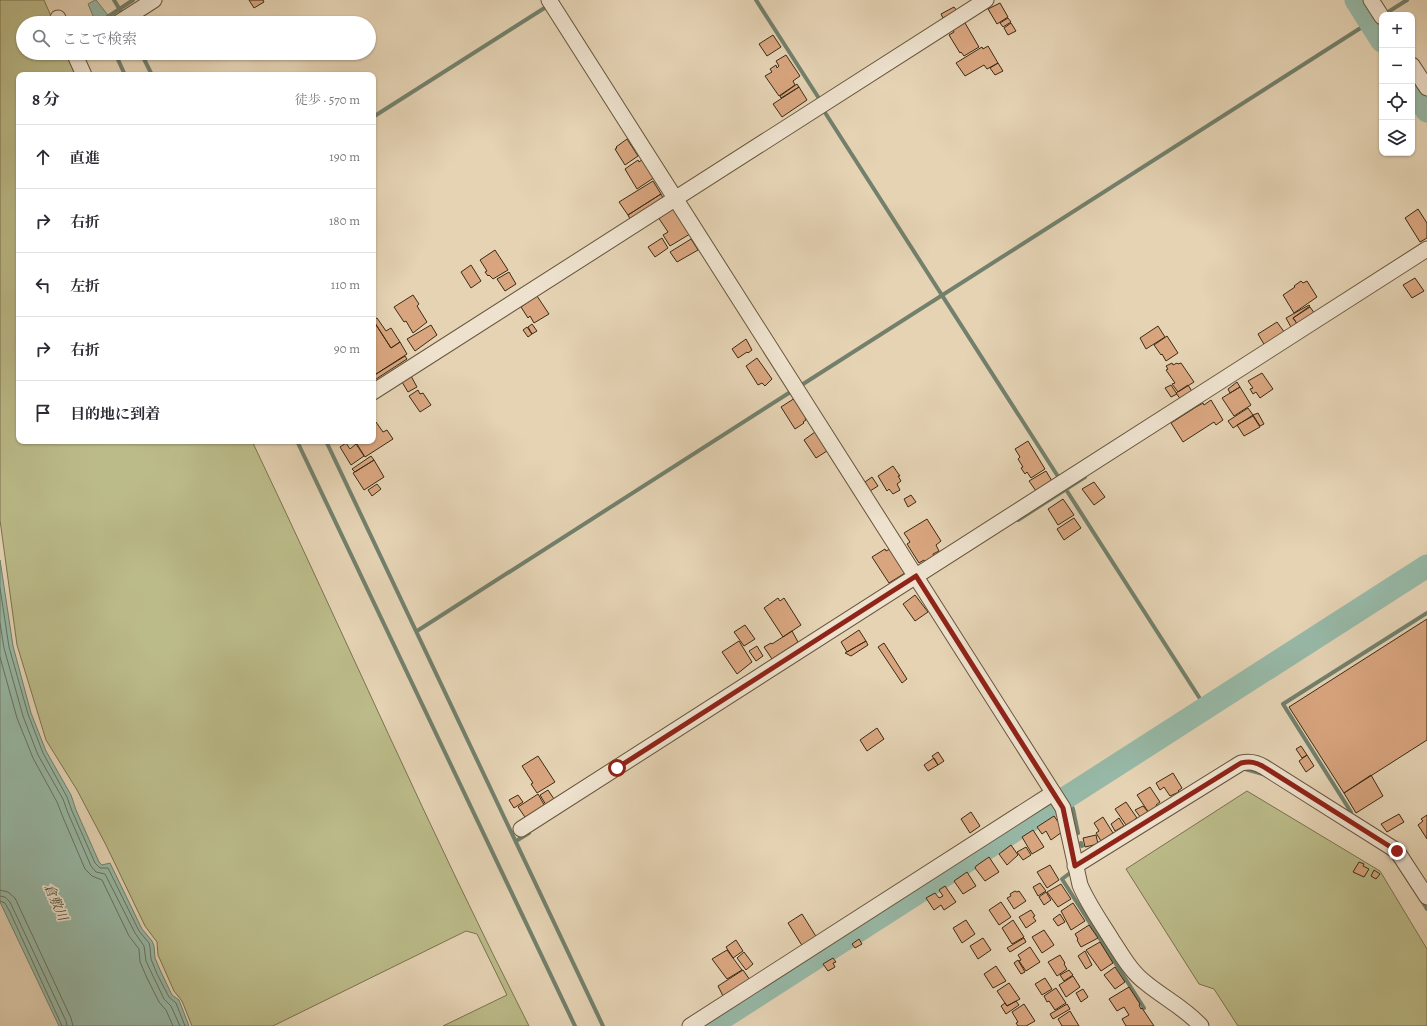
<!DOCTYPE html>
<html lang="ja">
<head>
<meta charset="utf-8">
<style>
	body { margin:0; font-family:Alegreya,"Noto Serif JP",serif; background:#f2f2f3; color:#2b2b33 }
	.controls { position:absolute; right:12px; top:12px; display:grid; overflow:hidden; border-radius:8px; box-shadow:0 1px 3px #0004 }
	.controls button { width:36px; height:36px; display:grid; place-items:center; padding:0; border:0; border-bottom:1px solid #e1e1e2; background:#fff; color:#2b2b33; font:20px sans-serif }
	.stop { position:absolute; width:12px; height:12px; margin:-9px; border:3px solid #8f2418; border-radius:50%; background:#fff }
	.stop.end { background:#8f2418; border-color:#fff; box-shadow:0 1px 4px #0008 }
	.list { margin:0; padding:0; list-style:none }
	h2 { display:flex; justify-content:space-between; align-items:center; height:52px; margin:0; padding:0 16px; font-size:17px }
	h2 small { font-size:13px; font-weight:400; color:#7c7c81 }
	.list li { display:grid; grid-template-columns:26px 1fr auto; gap:12px; align-items:center; box-sizing:border-box; height:64px; padding:0 16px; border-top:1px solid #e1e1e2 }
	.list b { display:block; font-size:15px; white-space:nowrap }
	.list em { font-size:13px; font-style:normal; color:#7c7c81 }
	.icon { flex:none; width:22px; height:22px; fill:none; stroke:currentColor; stroke-width:2; stroke-linecap:round; stroke-linejoin:round }
	.map { position:relative; flex:none; width:1427px; height:1026px; overflow:hidden }
	.search { position:absolute; background:#fff; box-shadow:0 1px 3px #0004; left:16px; top:16px; width:360px; height:44px; display:flex; align-items:center; gap:10px; box-sizing:border-box; padding:0 14px; border-radius:22px; color:#7c7c81; font-size:15px }
	.panel { position:absolute; background:#fff; box-shadow:0 1px 3px #0004; left:16px; top:72px; width:360px; height:372px; border-radius:8px }
	.map>svg:first-child { display:block }
	.green { fill:#bbbb89; stroke:#7c734e }
	.water { fill:#97b9a7; stroke:#73806c }
	.lines { fill:none; stroke-linecap:round; stroke-linejoin:round }
	.shore { stroke:#6a725e; stroke-width:1 }
	.stream { stroke:#73806c; stroke-width:4 }
	.river { stroke:#97b9a7; stroke-width:23 }
	.building { fill:#d8a57f; stroke:#3c2b14 }
	.minor-casing { stroke:#66553c; stroke-width:17 }
	.minor { stroke:#eee2ce; stroke-width:15 }
	.route { stroke:#8f2418; stroke-width:5 }
	.labels { text-anchor:middle; dominant-baseline:central; stroke-width:3.5; stroke-linejoin:round; paint-order:stroke }
	.water-label { font-size:13px; font-style:italic; fill:#534e39; stroke:#eee2ce }
</style>
</head>
<body>
<div class="map">
<svg width="1427" height="1026" viewBox="0 0 1427 1026">
	<rect width="100%" height="100%" fill="#e5d3b4"/>
	<filter id="stains"><feTurbulence type="fractalNoise" baseFrequency=".005" numOctaves="4"/><feColorMatrix values="0 0 0 0 .2 0 0 0 0 .09 0 0 0 0 .02 0 0 0 .5 -.17"/></filter>
	<radialGradient id="worn" r=".72"><stop offset=".6" stop-color="#630" stop-opacity="0"/><stop offset="1" stop-color="#630" stop-opacity=".3"/></radialGradient>
	<path class="green" d="M0 0H44L54 23H23V53H67L78 75H19V441H252C345 636 431 834 529 1026H443L507 995 477 934 466 931 273 1026H192L182 1001 174 991 158 955 157 942 145 926 106 845 77 790 46 740 17 645 0 520Z
		M1247 791 1380 871 1427 949V1026H1238L1214 989 1199 984 1126 869Z"/>
	<path class="water" d="M95 0H96L111 19 107 23H96L88 4Z
		M0 560 13 646 31 713 46 751 71 795 76 810 99 862 102 865 110 863 142 929 152 941 154 946 155 958 161 972 172 995 179 1000 189 1026H59L0 902Z"/>
	<g class="lines">
		<path class="shore" d="M0 588 9 647 28 714 43 753 67 797 72 811 95 863 100 868H108L139 931 149 943 150 947 151 959 157 974 169 997 176 1003 185 1026
			M0 623 4 648 23 716 38 755 63 799 68 813 91 866 96 872 105 874 135 933 144 946 146 961 153 976 164 999 171 1006 180 1026
			M0 657 17 718 33 758 57 802 62 815 85 869 92 876 102 880 129 936 139 949 140 962 147 978 159 1002 166 1010 173 1026
			M0 890 8 892 15 898 71 1018 73 1026
			M0 896 5 897 10 902 66 1021 67 1026
			M0 901 5 903 10 912 62 1026"/>
		<path class="stream" d="M114 0 120 10
			M756 0 820 100
			M1388 12 1407 0
			M101 23 100 22 133 0
			M115 53 125 75
			M141 53 152 75
			M824 111 1059 478
			M373 117 546 7
			M800 386 1370 22
			M297 441 575 1026
			M326 441 603 1026
			M1065 488 1206 708
			M1018 520 1085 477
			M417 631 792 391
			M1245 769 1263 774
			M1068 797 1073 809 1078 833
			M1351 812 1283 704 1427 613
			M516 841 529 833
			M1081 843 1082 846
			M1070 873 1062 879 1144 1008
			M1421 899 1427 909"/>
		<path class="river" d="M1356 0 1382 41
			M1412 88 1427 111
			M710 1026 1427 566"/>
	</g>
	<path class="building" d="M249 0H263L264 2 254 8Z
		M1000 3 1008 17 997 24 988 9Z
		M954 7 957 11 943 18 941 14Z
		M1008 18 1011 22 1003 27 1000 23Z
		M965 23 979 47 964 56 961 52 960 53 949 35 954 32 952 28Z
		M1011 23 1016 31 1008 35 1004 28Z
		M773 35 781 47 767 56 759 44Z
		M988 46 998 63 987 69 984 65 965 76 956 63 982 47 983 49Z
		M786 55 800 76 793 81 795 85 779 96 765 76 772 72 770 69 776 65 777 68 779 66 776 61Z
		M998 63 1003 71 995 75 990 68Z
		M797 84 799 87 781 98 780 96Z
		M799 87 807 100 782 117 773 104Z
		M627 139 638 156 625 165 615 149 617 148 616 147Z
		M643 159 655 177 637 189 625 169 638 160 639 162Z
		M653 181 661 194 628 215 619 202Z
		M661 194 663 198 630 219 628 215Z
		M675 208 690 234 670 246 663 235 668 232 658 217Z
		M1418 209 1427 223V238L1420 242 1405 218Z
		M662 238 668 248 655 257 648 247Z
		M691 239 698 250 677 262 670 252Z
		M495 250 508 270 493 279 489 275 488 276 485 272 487 271 480 260Z
		M471 265 481 281 471 288 461 272Z
		M509 272 516 284 505 291 497 279Z
		M1415 278 1424 291 1412 298 1403 285Z
		M1301 281 1303 283 1307 281 1317 297 1294 313 1283 295 1295 287 1294 286Z
		M413 295 419 304 417 306 427 322 413 333 406 321 404 322 394 307Z
		M537 296 549 314 534 323 530 316 528 318 521 307Z
		M1309 305 1310 306 1293 318 1298 325 1292 329 1286 318Z
		M1310 307 1315 314 1298 325 1293 318Z
		M377 318 386 331 391 328 400 342 391 348 373 320Z
		M373 320 391 348 400 342 407 354 373 376Z
		M1277 322 1285 333 1265 346 1258 334Z
		M532 324 537 331 532 334 528 327Z
		M431 325 437 335 415 351 407 339Z
		M1158 326 1165 337 1146 349 1140 338Z
		M527 327 532 334 528 337 523 330Z
		M1167 336 1178 353 1166 361 1162 354 1161 355 1154 345Z
		M746 339 752 350 748 353 747 352 738 358 732 349Z
		M405 356 407 359 373 381V376Z
		M757 358 772 379 765 386 762 383 758 385 746 366Z
		M1172 363 1173 365 1177 363 1178 364 1181 363 1194 382 1178 392 1172 384 1175 383 1166 370 1168 369 1166 366Z
		M1262 373 1273 389 1260 398 1256 392 1253 394 1250 389 1253 388 1248 381Z
		M411 376 417 387 408 392 402 382Z
		M1237 382 1240 387 1230 393 1228 389Z
		M1171 385 1177 394 1171 397 1165 388Z
		M1188 385 1193 393 1181 400 1176 393Z
		M1240 387 1251 405 1234 416 1222 398Z
		M418 390 420 394 423 393 431 405 420 412 409 396Z
		M795 398 807 417 805 418 806 420 803 422 804 423 795 429 781 407Z
		M1211 400 1223 420 1216 425 1214 422 1183 442 1171 423 1196 407 1203 403 1204 405Z
		M1248 408 1253 415 1233 428 1228 421Z
		M1258 413 1264 424 1260 426 1253 415Z
		M1253 416 1260 427 1244 436 1237 425Z
		M376 422 383 432 387 430 393 439 365 457 355 441H373V424Z
		M815 432 827 451 816 458 804 440Z
		M1028 441 1045 469 1031 478 1027 472 1025 474 1021 468 1023 467 1018 459 1020 457 1015 449Z
		M346 443 350 449 356 444 364 456 351 465 340 447Z
		M371 456 374 460 355 472 352 469Z
		M374 460 384 477 364 490 353 473Z
		M893 466 900 476H898L901 481 897 484 900 490 893 494 889 489 887 491 878 476Z
		M1046 471 1052 481 1036 491 1029 481Z
		M872 477 878 486 870 491 865 482Z
		M1094 482 1105 497 1094 505 1082 489Z
		M377 484 381 489 372 496 368 490Z
		M911 495 916 502 908 507 904 499Z
		M1063 499 1074 515 1058 525 1048 509Z
		M1074 518 1081 528 1064 540 1057 529Z
		M927 519 941 541 936 545 939 551 933 554 934 557 925 563 924 560 919 563 907 544 910 542 904 533Z
		M885 549 886 551 890 549 905 573 889 583 872 557Z
		M915 595 928 612 915 621 903 604Z
		M778 598 780 601 784 598 801 625 783 637 764 608Z
		M1427 619V740L1344 793 1289 707Z
		M745 625 755 639 744 646 734 632Z
		M859 630 866 641 847 652 841 642Z
		M792 631 798 642 772 659 764 647 771 643 772 644Z
		M739 641 752 662 737 674 722 652Z
		M866 641 868 645 851 656 845 653Z
		M884 643 907 679 902 683 878 647Z
		M757 646 763 656 756 661 749 651Z
		M877 728 884 739 867 751 860 740Z
		M1301 746 1307 755 1302 758 1296 749Z
		M938 752 944 761 938 765 932 756Z
		M1307 755 1314 766 1306 772 1299 761Z
		M538 756 555 782 537 793 531 784 533 783 522 766Z
		M934 758 938 765 928 771 924 765Z
		M1173 773 1182 788 1178 791 1179 792 1170 796 1164 787 1160 790 1156 783Z
		M1371 775 1383 796 1356 813 1344 793Z
		M1150 787 1160 802 1156 805 1158 808 1149 813 1137 795Z
		M548 790 554 799 546 805 540 795Z
		M538 794 546 808 527 820 518 807Z
		M518 795 523 802 514 808 509 800Z
		M1126 802 1137 818 1135 819 1136 821 1132 824 1131 822 1126 825 1115 809Z
		M1143 806 1149 813 1141 818 1135 810Z
		M971 812 980 826 970 833 961 819Z
		M1399 814 1404 822 1387 832 1381 824Z
		M1427 815V839L1418 825 1423 821 1421 819Z
		M1054 816 1061 826 1059 827 1062 832 1051 840 1046 831 1042 834 1037 827Z
		M1103 817 1113 833 1101 841 1096 833 1099 831 1094 823Z
		M1119 818 1124 826 1115 831 1111 824Z
		M1033 830 1044 847 1032 854 1022 837Z
		M1096 835 1098 844 1085 847 1083 838Z
		M1011 845 1018 855 1007 865 999 854Z
		M1026 847 1031 855 1023 860 1017 852Z
		M989 857 999 872 985 881 975 868 976 866Z
		M1359 862 1364 864 1363 866 1369 869 1364 877 1353 872Z
		M1050 865 1059 880 1047 888 1037 872Z
		M1374 870 1380 874 1376 879 1371 876Z
		M967 872 976 886 963 894 954 881Z
		M1040 883 1046 891 1038 896 1033 887Z
		M1061 884 1071 899 1058 907 1047 892Z
		M945 886 956 902 944 910 941 905 934 910 926 898 935 893 939 898 943 896 939 890Z
		M1015 891 1017 892 1019 891 1026 901 1014 909 1007 898 1011 896 1010 894Z
		M1046 892 1051 900 1044 905 1039 897Z
		M1001 902 1011 917 999 925 989 910Z
		M1073 903 1085 921 1071 930 1061 911Z
		M1031 910 1035 916 1033 917 1036 921 1026 928 1019 917Z
		M802 914 817 938 803 947 788 923Z
		M1060 914 1065 922 1058 926 1053 919Z
		M966 920 975 934 962 943 953 928Z
		M1013 920 1024 937 1012 944 1002 928Z
		M1089 925 1098 938 1081 947 1077 940 1078 939 1075 934Z
		M1044 930 1054 945 1042 953 1032 937Z
		M983 938 991 950 978 959 970 946Z
		M1024 938 1026 942 1010 952 1007 948Z
		M859 939 862 944 855 948 852 944Z
		M736 940 743 951 733 958 726 947Z
		M1100 942 1113 963 1101 971 1086 950Z
		M1030 947 1040 962 1026 971 1019 961 1021 960 1018 955Z
		M727 950 742 970 727 979 712 959Z
		M1085 951 1092 965 1086 969 1078 956Z
		M744 952 753 964 746 970 737 958Z
		M1060 955 1065 963 1064 964 1067 969 1057 976 1048 962Z
		M833 958 836 962 833 963 835 967 828 971 823 964Z
		M1018 960 1025 972 1021 974 1014 963Z
		M996 966 1006 981 993 988 984 974Z
		M1115 967 1125 982 1115 989 1104 975Z
		M743 970 750 980 724 998 718 986Z
		M1069 970 1073 975 1064 981 1060 975Z
		M1073 976 1080 987 1066 997 1059 985Z
		M1045 978 1052 989 1042 995 1035 984Z
		M1009 983 1020 999 1007 1006 997 991Z
		M1129 987 1140 1004 1139 1005 1141 1009 1142 1008 1154 1026H1126L1122 1019 1129 1015 1124 1007 1117 1011 1109 999Z
		M1056 988 1066 1003 1055 1010 1049 1001 1047 1002 1044 996Z
		M1083 989 1088 997 1081 1002 1076 993Z
		M1016 1001 1019 1005 1006 1014 1001 1006 1005 1003 1007 1006Z
		M1024 1004 1035 1021 1026 1026H1018L1016 1023 1018 1022 1012 1012Z
		M1067 1004 1070 1009 1053 1019 1050 1014Z
		M1070 1011 1079 1026H1062L1058 1019Z"/>
	<g class="lines">
		<g class="minor-casing">
			<path id="minor" d="M549 0 1063 808 1080 885C1088 904 1101 922 1112 940 1122 955 1131 972 1146 983 1164 998 1185 1008 1201 1026
				M1371 0 1382 17
				M58 18 60 23
				M118 23 154 0
				M74 53 84 75
				M1412 65 1427 88
				M373 392 986 0
				M521 829 1427 249
				M1075 866 1241 763C1250 761 1256 762 1264 767L1397 851 1427 897
				M690 1026 1053 793"/>
		</g>
		<use href="#minor" class="minor"/>
	</g>
	<g class="lines">
		<path class="route" d="M617 768 916 576 1063 808 1075 866 1241 763C1250 761 1256 762 1264 767L1397 851"/>
	</g>
	<g class="labels">
		<g class="water-label">
			<text transform="translate(56 902) rotate(66)">倉敷川</text>
		</g>
	</g>
	<rect width="100%" height="100%" filter="url(#stains)"/>
	<rect width="100%" height="100%" fill="url(#worn)"/>
</svg>
<div class="controls">
<button>+</button>
<button>−</button>
<button><svg class="icon" aria-label="locate" viewBox="0 0 24 24"><circle cx="12" cy="12" r="6"/><path d="M12 2v4M12 18v4M2 12h4M18 12h4"/></svg></button>
<button><svg class="icon" aria-label="layers" viewBox="0 0 24 24"><path d="M12 4l9 5-9 5-9-5zM3 14l9 5 9-5"/></svg></button>
</div>
<div class="stop" style="left:617px;top:768px"></div>
<div class="stop end" style="left:1397px;top:851px"></div>
<div class="search"><svg class="icon" aria-label="search" viewBox="0 0 24 24"><circle cx="10" cy="10" r="6"/><path d="M15 15l6 6"/></svg>ここで検索</div>
<section class="panel">
<h2>8 分<small>徒歩 · 570 m</small></h2>
<ul class="list">
<li><svg class="icon" aria-label="ahead" viewBox="0 0 24 24"><path d="M12 20V5M6 11l6-6 6 6"/></svg><div><b>直進</b></div><em>190 m</em></li>
<li><svg class="icon" aria-label="right" viewBox="0 0 24 24"><path d="M7 20v-9h11M14 6l5 5-5 5"/></svg><div><b>右折</b></div><em>180 m</em></li>
<li><svg class="icon" aria-label="left" viewBox="0 0 24 24"><path d="M17 20v-9H6M10 6l-5 5 5 5"/></svg><div><b>左折</b></div><em>110 m</em></li>
<li><svg class="icon" aria-label="right" viewBox="0 0 24 24"><path d="M7 20v-9h11M14 6l5 5-5 5"/></svg><div><b>右折</b></div><em>90 m</em></li>
<li><svg class="icon" aria-label="arrive" viewBox="0 0 24 24"><path d="M6 21V4h12l-3 4 3 4H6"/></svg><div><b>目的地に到着</b></div></li>
</ul>
</section>
</div>
</body>
</html>
